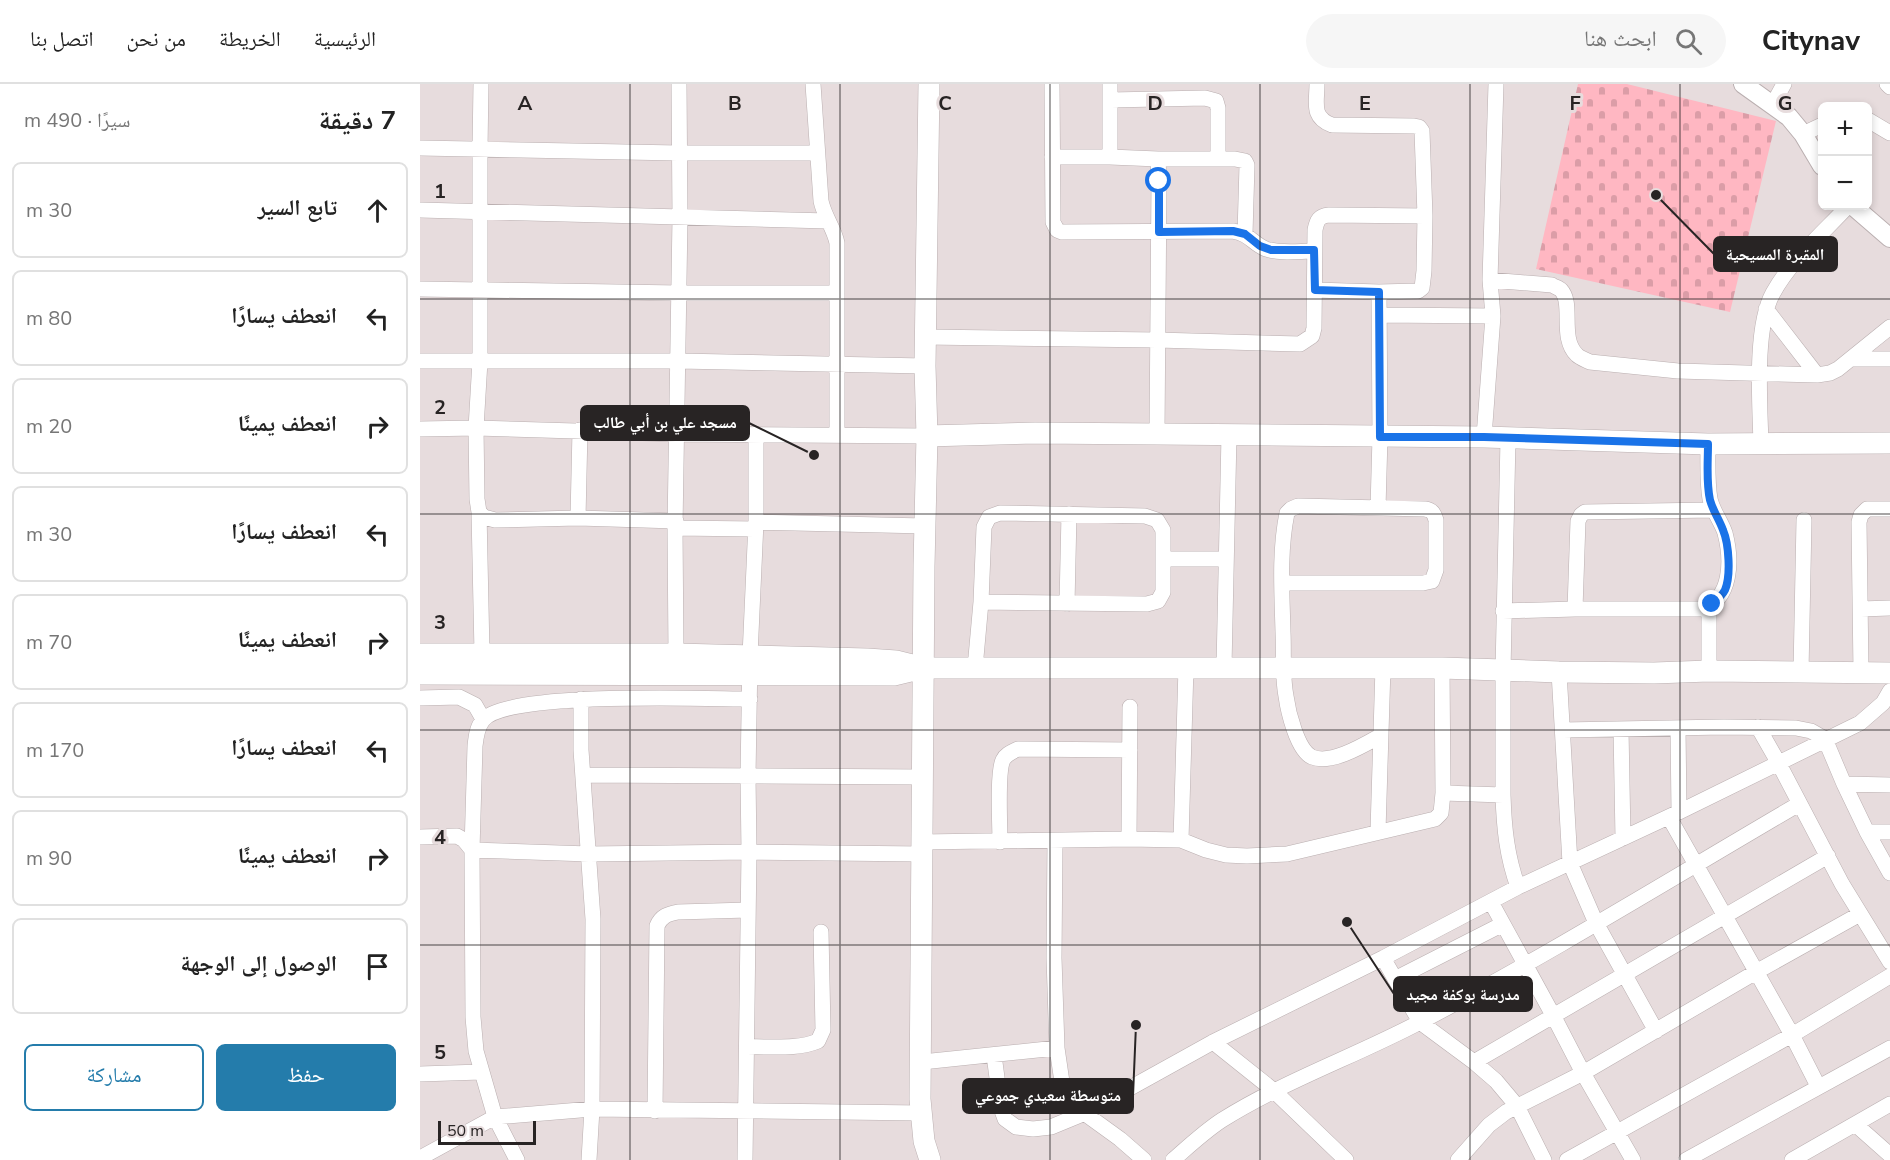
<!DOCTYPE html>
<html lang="ar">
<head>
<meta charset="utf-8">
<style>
	body { margin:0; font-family:"Nunito Sans","Noto Naskh Arabic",sans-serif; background:#f6f6f6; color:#222; direction:rtl }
	.controls { position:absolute; right:18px; top:18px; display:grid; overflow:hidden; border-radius:9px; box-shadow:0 3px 9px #0003 }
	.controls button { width:54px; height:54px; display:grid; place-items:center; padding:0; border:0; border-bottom:2px solid #e0e0e0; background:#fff; color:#222; font:30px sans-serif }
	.scale { position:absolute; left:18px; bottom:15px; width:98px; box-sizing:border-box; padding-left:6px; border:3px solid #282424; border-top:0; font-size:16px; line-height:21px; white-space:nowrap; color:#282424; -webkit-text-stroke:4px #e7dcdd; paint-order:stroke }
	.stop { position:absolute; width:18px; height:18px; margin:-14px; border:4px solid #1a73e8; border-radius:50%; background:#fff }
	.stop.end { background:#1a73e8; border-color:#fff; box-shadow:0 2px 6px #0008 }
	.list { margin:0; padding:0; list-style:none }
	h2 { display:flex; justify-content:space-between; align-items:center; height:78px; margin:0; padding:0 24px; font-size:26px }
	h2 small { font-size:20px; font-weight:400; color:#767676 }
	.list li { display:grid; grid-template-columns:39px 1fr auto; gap:18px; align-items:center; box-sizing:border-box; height:96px; margin:0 12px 12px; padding:0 12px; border:2px solid #e0e0e0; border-radius:9px }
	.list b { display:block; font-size:22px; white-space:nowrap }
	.list em { font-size:20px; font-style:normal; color:#767676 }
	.actions { display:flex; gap:12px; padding:18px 24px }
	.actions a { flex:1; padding:14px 0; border:2px solid #247cab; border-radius:9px; text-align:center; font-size:21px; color:#247cab }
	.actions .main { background:#247cab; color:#fff }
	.icon { flex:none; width:33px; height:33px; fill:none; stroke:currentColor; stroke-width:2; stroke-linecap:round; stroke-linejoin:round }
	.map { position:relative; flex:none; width:1470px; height:1076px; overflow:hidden; direction:ltr }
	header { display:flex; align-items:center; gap:36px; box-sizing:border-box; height:84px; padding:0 30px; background:#fff; border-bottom:2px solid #e0e0e0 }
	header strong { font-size:28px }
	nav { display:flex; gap:33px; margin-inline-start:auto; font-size:21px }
	.search { width:420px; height:54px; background:#f6f6f6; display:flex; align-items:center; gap:15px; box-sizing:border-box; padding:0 21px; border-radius:33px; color:#767676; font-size:22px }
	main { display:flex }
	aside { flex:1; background:#fff }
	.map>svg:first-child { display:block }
	.cemetery { fill:url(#cemetery-stones) }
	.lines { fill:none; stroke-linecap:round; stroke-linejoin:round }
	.minor-casing { stroke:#baafb0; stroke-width:16 }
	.tertiary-casing { stroke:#baafb0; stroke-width:20 }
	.secondary-casing { stroke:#baafb0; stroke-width:22 }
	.minor { stroke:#fff; stroke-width:15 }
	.tertiary { stroke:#fff; stroke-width:18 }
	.secondary { stroke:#fff; stroke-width:21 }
	.route { stroke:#1a73e8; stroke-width:8 }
	.grid { fill:none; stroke:#282424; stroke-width:1.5; stroke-opacity:0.55 }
	.grid-label { font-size:20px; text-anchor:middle; font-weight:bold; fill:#282424; stroke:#e7dcdd; stroke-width:6; stroke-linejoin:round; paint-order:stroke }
	.leader { fill:none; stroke:#282424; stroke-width:2 }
	.callout-dot { fill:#282424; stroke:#e7dcdd; stroke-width:2 }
	.callout { fill:#282424; stroke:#282424; stroke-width:2 }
	.callout-label { font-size:16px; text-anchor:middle; font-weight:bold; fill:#fff }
</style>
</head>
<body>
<header>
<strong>Citynav</strong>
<div class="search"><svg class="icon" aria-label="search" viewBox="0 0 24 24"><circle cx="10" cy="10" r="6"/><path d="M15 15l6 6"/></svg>ابحث هنا</div>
<nav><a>الرئيسية</a><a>الخريطة</a><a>من نحن</a><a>اتصل بنا</a></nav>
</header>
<main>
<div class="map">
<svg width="1470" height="1076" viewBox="0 0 1470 1076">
	<defs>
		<pattern id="cemetery-stones" width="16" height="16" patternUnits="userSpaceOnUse" patternTransform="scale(1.5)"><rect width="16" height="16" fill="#ffb7c2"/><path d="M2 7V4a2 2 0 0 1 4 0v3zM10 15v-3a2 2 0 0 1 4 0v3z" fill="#db9da7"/></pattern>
	</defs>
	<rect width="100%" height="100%" fill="#e7dcdd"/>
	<path class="cemetery" d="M1158 0H1207L1356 37 1310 228 1116 185Z"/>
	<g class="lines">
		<g class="minor-casing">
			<path id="minor" d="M61 0 60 65V277L56 344 57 415 59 428 64 433 75 436 158 434 256 437
				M393 0 401 117C404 132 414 144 417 159V351
				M632 0 633 138 637 146 642 148 813 147C830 150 833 160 846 165 861 170 879 167 894 167
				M690 0V73L738 75 739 97 737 350
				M897 0C897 19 891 33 912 41L994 42 999 43 1002 47 1005 132 1004 187 1002 204 998 207 959 208
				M1467 0 1470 3
				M691 16 785 14 796 17 798 24V75
				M1353 20 1364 0
				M1448 36 1470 49
				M1383 50 1402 41
				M0 64 258 69H397
				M632 73H690
				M738 75H815L825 77 827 81 825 150
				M0 126 408 137
				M1070 196 1132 201C1133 202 1141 205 1141 206 1154 220 1139 254 1157 271 1160 274 1166 276 1170 278L1258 287 1397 291 1346 225
				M0 205 259 209H417
				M895 206 959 208 960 353 958 424
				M960 231 1073 232
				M505 253 737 256 880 260 892 252 894 244 895 146C897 136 899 132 909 131L1005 132
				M1431 275H1470
				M0 277H259L505 282
				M1397 291 1410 289 1418 285 1470 243
				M0 345 56 344 256 350 507 352
				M1064 353 1073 232 1070 196 1076 0
				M1341 360C1340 321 1334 243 1353 209 1371 176 1403 149 1428 122
				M59 428 62 569
				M158 434 160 346
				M336 438 505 442
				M255 444 335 445
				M744 475H805
				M862 499H1003L1012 497 1016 486V436C1014 429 1012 426 1005 425L878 422 871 425 867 429C859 468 862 509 863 548 864 569 862 591 866 612 868 627 877 666 892 673 911 681 944 661 960 652
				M647 520 649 430
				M1289 523V587
				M1155 525 1158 437 1161 431 1165 428 1293 426
				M1441 525 1470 524
				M1083 527 1155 525H1282C1312 515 1312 476 1305 449 1301 437 1293 428 1290 415 1287 398 1288 378 1288 360
				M256 570 255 444 260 134 259 0
				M804 583 809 351
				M555 584 561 518 564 443 569 433 580 429 725 432 737 436 743 446V508L738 517 727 520 561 518
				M1139 588 1150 779 1176 839 1236 947
				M1381 588 1384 436
				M1441 588 1439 438 1441 431 1447 425H1470
				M0 614 39 613 55 621 63 635
				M161 615V666L173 835 172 1025 169 1076
				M1338 643 1358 678 1422 800 1470 878
				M1258 644 1259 728
				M1201 645 1203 754
				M1143 646 1304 643 1376 644 1391 647 1405 655 1424 700 1470 701
				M163 691 503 693
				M1424 700 1447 748 1470 789
				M1023 709 1083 711C1084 744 1087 773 1098 803
				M1083 711V587L1088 355
				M1249 733 1372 951 1398 1002
				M958 747 963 583
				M1447 748H1470
				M0 753 37 752 44 756 52 766 169 770 329 768 502 770
				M709 755 710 623
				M761 756 766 583
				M502 758 709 755 761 756 786 766 806 771 827 772 867 770 1015 735 1021 729 1023 709 1022 584
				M580 758C580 742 577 688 583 676 586 670 592 668 598 665L710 666
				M635 758 634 874 637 964 642 998 653 1021 700 1055 724 1076
				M1071 818 1134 933 1163 989 1213 1076
				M963 874 1000 938 1054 978 1076 997 1097 1022 1124 1076
				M975 895 1083 840
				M793 958 853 1006 926 1076
				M327 963C349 962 377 966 398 957L403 946 401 848
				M574 971 581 1024 585 1035 596 1043 613 1045 631 1043 665 1029 793 958 963 874 1098 803 1259 728 1440 639 1463 619 1470 607
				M502 978 637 964
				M1054 978 1408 772
				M0 990 61 988
				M235 1027 237 842C241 832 248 830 258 828L328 826
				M1435 1040 1470 1071
				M0 1074 75 1033 172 1025 501 1029
				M97 1076 75 1033 56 967 53 933 52 766 55 662C56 653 57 643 63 636 87 607 285 615 330 615
				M325 1076 329 768 328 692 330 572 336 438V350
				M753 1076C769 1062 785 1047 802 1036 866 996 936 972 1002 937 1130 870 1254 793 1379 720
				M1038 1076 1069 1041 1086 1028 1163 989 1336 888 1440 830
				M1147 1076 1372 951 1470 892
				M1266 1076 1470 964
				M1372 1076 1470 1020"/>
		</g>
		<g class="tertiary-casing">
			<path id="tertiary" d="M1323 0 1369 33 1383 50 1402 82
				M1433 122 1470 154"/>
		</g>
		<g class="secondary-casing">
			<path id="secondary" d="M509 0 505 282 507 352 504 482 500 1015 504 1057 510 1076
				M507 352 615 349 737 350 1064 353 1288 360 1470 359
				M0 570H256L447 575 476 577 500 583
				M0 590 474 591 503 584H1022L1139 588 1234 589 1289 587 1470 589"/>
		</g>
		<use href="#minor" class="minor"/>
		<use href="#tertiary" class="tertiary"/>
		<use href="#secondary" class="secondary"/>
	</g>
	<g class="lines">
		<path class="route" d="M739 97V148L813 147 825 150 840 162 851 166H894L895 206 959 208 960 353H1064L1288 360C1288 378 1286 398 1290 416 1293 427 1299 435 1303 446 1309 460 1311 492 1305 506 1302 512 1297 516 1292 520"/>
	</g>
	<path class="grid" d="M210 0V1076M420 0V1076M630 0V1076M840 0V1076M1050 0V1076M1260 0V1076M0 215H1470M0 430H1470M0 646H1470M0 861H1470"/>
	<g class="grid-label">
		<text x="105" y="26">A</text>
		<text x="315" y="26">B</text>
		<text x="525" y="26">C</text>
		<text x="735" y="26">D</text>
		<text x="945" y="26">E</text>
		<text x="1155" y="26">F</text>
		<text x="1365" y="26">G</text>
		<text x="20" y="114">1</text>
		<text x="20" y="330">2</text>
		<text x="20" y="545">3</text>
		<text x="20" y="760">4</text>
		<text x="20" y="975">5</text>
	</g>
	<path class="leader" d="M1236 111L1294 170M394 371L329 339M927 838L974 910M716 941L713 1012"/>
	<g class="callout-dot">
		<circle cx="1236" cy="111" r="6"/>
		<circle cx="394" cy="371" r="6"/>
		<circle cx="927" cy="838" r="6"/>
		<circle cx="716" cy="941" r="6"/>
	</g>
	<g class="callout">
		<rect x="1294" y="153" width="123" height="34" rx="6"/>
		<rect x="161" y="322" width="168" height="34" rx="6"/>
		<rect x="974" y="893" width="138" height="34" rx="6"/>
		<rect x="543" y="995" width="170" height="34" rx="6"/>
	</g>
	<g class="callout-label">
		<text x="1355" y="176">المقبرة المسيحية</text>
		<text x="245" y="344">مسجد علي بن أبي طالب</text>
		<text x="1043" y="916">مدرسة بوكفة مجيد</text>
		<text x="628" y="1017">متوسطة سعيدي جموعي</text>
	</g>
</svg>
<div class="controls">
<button>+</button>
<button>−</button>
</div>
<div class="scale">50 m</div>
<div class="stop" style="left:739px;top:97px"></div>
<div class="stop end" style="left:1292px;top:520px"></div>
</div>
<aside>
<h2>7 دقيقة<small>سيرًا · 490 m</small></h2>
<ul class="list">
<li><svg class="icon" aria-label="ahead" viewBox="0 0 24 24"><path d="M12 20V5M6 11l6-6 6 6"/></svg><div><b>تابع السير</b></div><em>30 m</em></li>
<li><svg class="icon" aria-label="left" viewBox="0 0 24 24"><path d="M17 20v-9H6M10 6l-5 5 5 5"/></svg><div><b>انعطف يسارًا</b></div><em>80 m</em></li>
<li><svg class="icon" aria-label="right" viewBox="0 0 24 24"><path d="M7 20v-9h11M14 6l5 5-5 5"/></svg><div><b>انعطف يمينًا</b></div><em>20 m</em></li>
<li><svg class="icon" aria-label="left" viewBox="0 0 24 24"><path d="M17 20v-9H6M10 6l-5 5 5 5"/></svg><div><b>انعطف يسارًا</b></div><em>30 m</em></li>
<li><svg class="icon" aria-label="right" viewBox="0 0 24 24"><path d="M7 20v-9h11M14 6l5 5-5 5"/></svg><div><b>انعطف يمينًا</b></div><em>70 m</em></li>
<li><svg class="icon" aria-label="left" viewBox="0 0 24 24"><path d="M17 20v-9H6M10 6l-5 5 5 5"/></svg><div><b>انعطف يسارًا</b></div><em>170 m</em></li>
<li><svg class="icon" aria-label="right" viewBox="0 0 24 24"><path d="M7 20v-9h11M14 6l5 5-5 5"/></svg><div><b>انعطف يمينًا</b></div><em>90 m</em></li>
<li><svg class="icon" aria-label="arrive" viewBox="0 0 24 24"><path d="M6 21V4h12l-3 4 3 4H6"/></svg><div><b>الوصول إلى الوجهة</b></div></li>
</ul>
<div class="actions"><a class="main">حفظ</a><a>مشاركة</a></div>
</aside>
</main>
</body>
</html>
